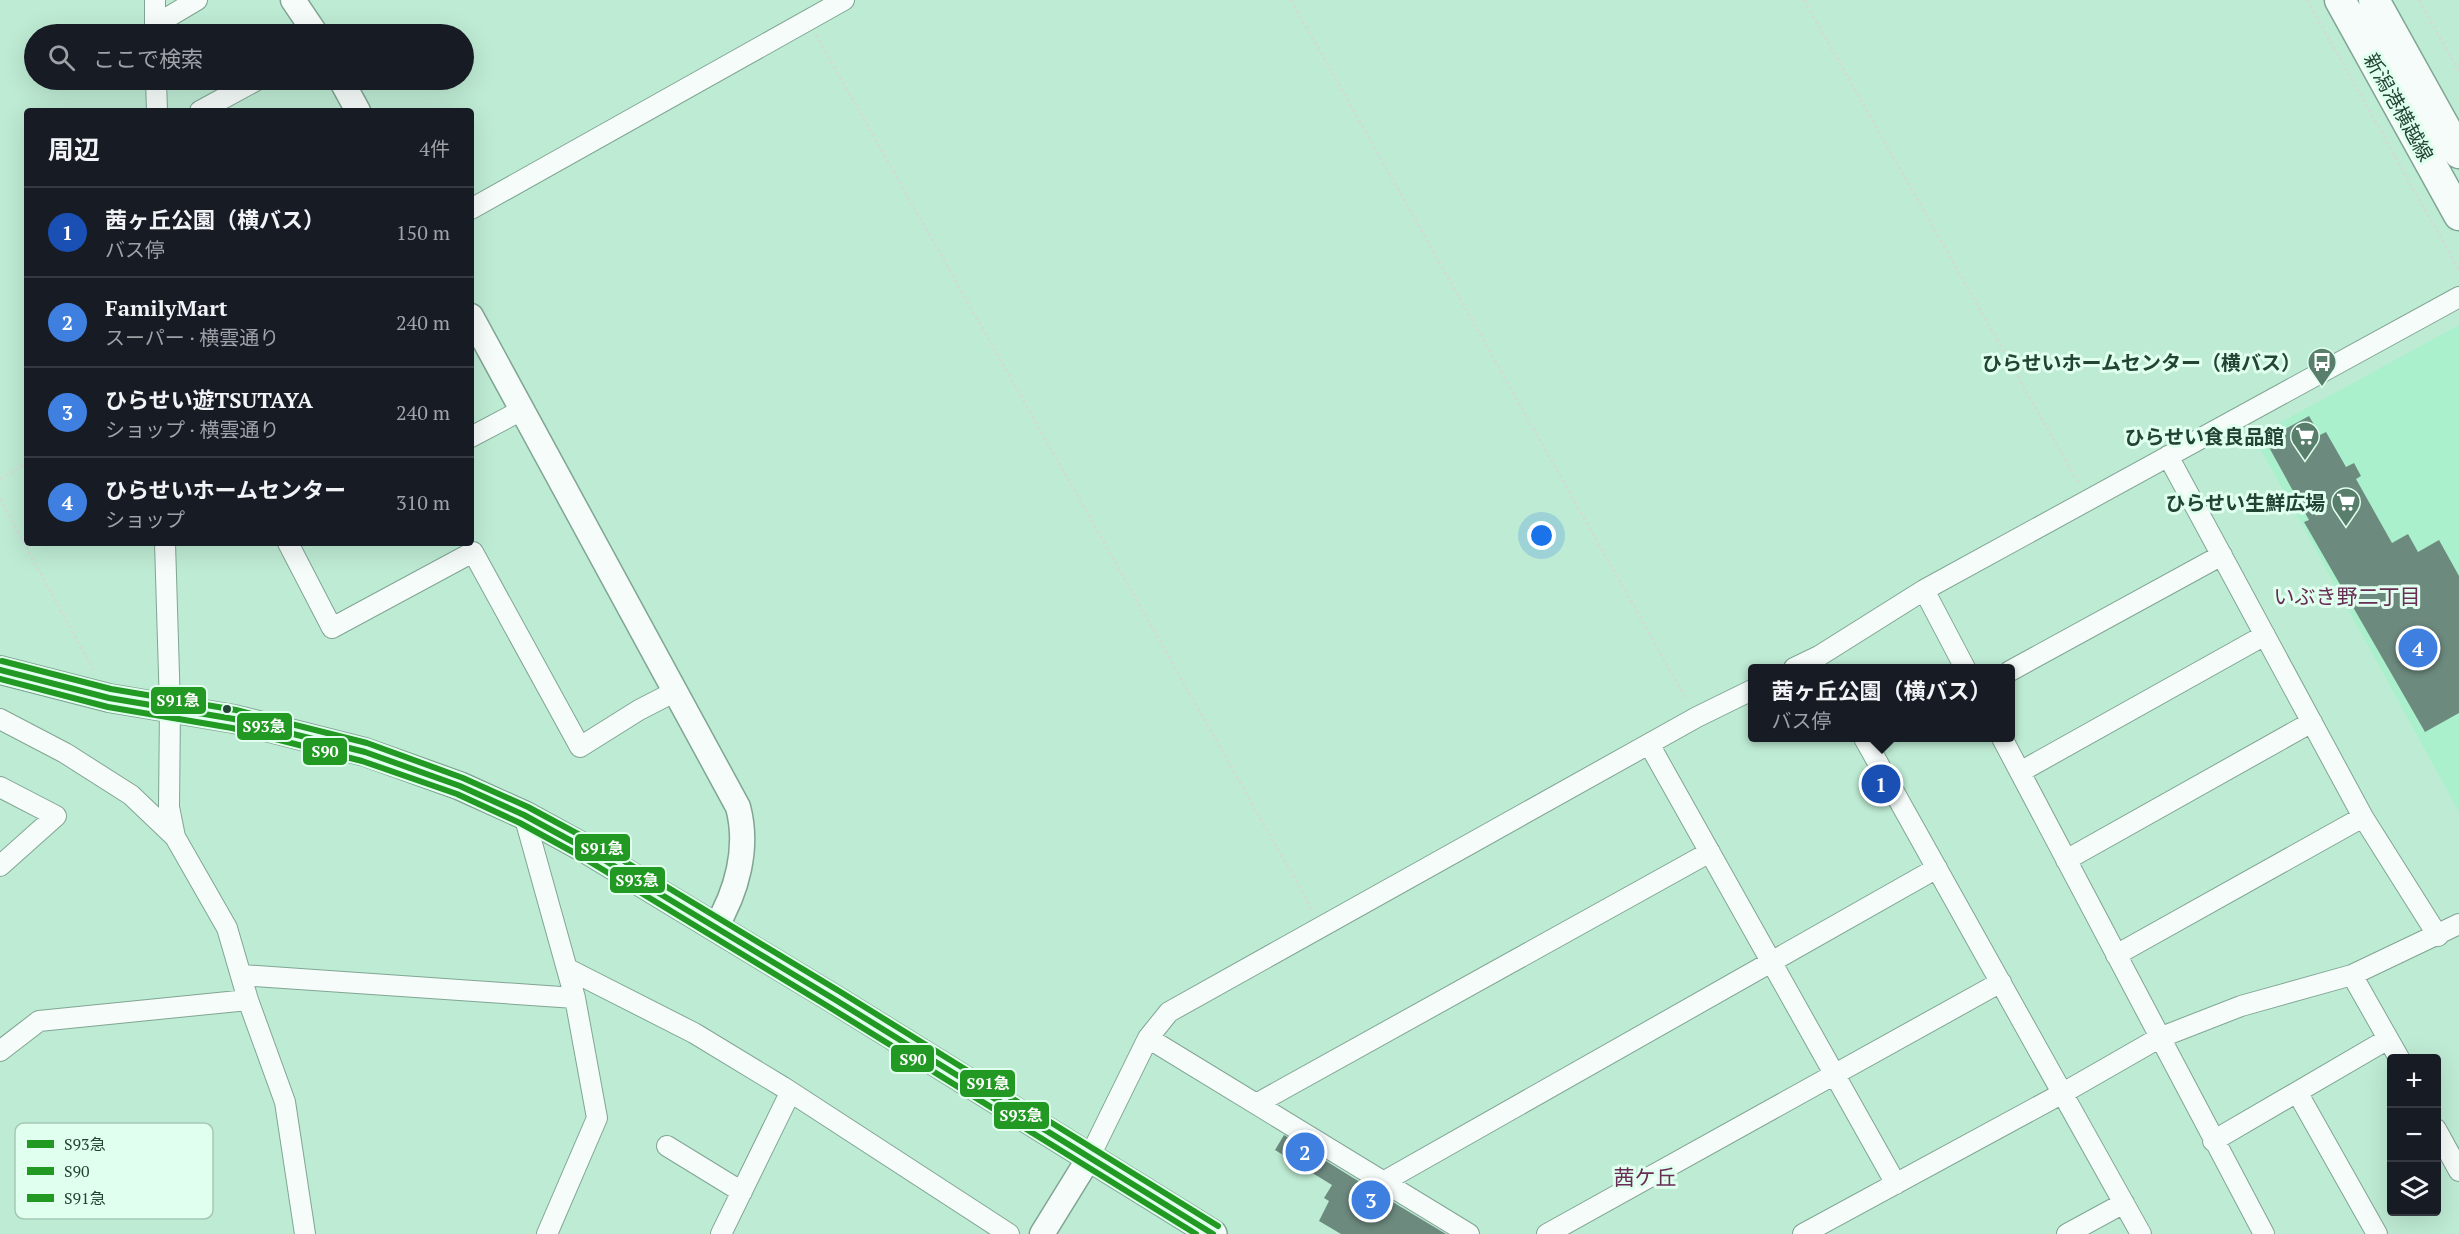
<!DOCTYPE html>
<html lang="ja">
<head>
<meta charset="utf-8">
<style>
	body { margin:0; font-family:"PT Serif","Noto Sans JP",serif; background:#20242c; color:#f1f3f6 }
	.controls { position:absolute; right:18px; bottom:18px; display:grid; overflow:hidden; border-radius:6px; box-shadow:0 6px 24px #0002 }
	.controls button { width:54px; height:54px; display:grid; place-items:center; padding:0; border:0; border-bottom:2px solid #363941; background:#171b24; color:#f1f3f6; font:30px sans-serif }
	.you { position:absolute; left:1542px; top:536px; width:21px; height:21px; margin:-15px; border:4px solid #fff; border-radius:50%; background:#1a73e8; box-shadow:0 0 0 9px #1a73e833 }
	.badge { display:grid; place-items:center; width:39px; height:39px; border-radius:50%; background:#8c9099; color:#fff; font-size:20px; font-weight:700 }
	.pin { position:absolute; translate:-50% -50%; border:3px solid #fff; box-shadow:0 2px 6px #0006 }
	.popup { position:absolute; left:1748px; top:664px; width:267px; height:78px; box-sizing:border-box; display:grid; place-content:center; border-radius:6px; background:#171b24; filter:drop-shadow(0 2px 4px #0005); font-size:20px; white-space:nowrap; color:#9ea1a6 }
	.popup b { font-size:22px; color:#f1f3f6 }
	.popup::after { content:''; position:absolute; left:50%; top:100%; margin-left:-12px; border:12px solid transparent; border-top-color:#171b24 }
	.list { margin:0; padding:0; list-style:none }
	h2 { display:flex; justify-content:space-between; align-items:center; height:78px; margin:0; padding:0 24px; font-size:26px }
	h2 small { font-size:20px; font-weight:400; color:#9ea1a6 }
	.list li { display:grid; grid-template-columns:39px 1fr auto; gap:18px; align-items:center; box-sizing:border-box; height:90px; padding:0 24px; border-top:2px solid #363941 }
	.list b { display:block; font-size:22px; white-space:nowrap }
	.list p { margin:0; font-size:20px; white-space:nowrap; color:#9ea1a6 }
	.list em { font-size:20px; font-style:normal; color:#9ea1a6 }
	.icon { flex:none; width:33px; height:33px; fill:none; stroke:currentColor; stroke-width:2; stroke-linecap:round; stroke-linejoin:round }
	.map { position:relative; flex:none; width:2459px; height:1234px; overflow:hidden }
	.search { position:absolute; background:#171b24; box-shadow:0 6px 24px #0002; left:24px; top:24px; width:450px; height:66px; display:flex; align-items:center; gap:15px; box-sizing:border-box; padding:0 21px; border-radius:33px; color:#9ea1a6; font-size:22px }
	.panel { position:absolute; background:#171b24; box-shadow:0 6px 24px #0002; left:24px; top:108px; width:450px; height:438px; border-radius:6px }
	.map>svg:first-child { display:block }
	.built { fill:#aaf0cd }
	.building { fill:#6d8a7f }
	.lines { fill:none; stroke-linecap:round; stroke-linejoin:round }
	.minor-casing { stroke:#81a594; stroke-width:22 }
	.tertiary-casing { stroke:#81a594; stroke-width:27 }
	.secondary-casing { stroke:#81a594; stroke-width:30 }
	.primary-casing { stroke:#81a594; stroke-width:33 }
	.path { stroke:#ceddd6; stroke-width:3; stroke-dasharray:3 3; stroke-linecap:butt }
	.minor { stroke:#f5fcf9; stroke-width:20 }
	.tertiary { stroke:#f5fcf9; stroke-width:24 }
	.secondary { stroke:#f5fcf9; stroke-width:27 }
	.primary { stroke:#f5fcf9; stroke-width:30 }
	.bus-1-casing { stroke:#e0ffee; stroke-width:10 }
	.bus-2-casing { stroke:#e0ffee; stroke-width:10 }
	.bus-3-casing { stroke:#e0ffee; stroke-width:10 }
	.bus-1 { stroke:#292; stroke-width:6 }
	.bus-2 { stroke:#292; stroke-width:6 }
	.bus-3 { stroke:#292; stroke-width:6 }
	.bus-dot { fill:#224434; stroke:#e0ffee; stroke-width:2 }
	.labels { text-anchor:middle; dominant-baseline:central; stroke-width:6; stroke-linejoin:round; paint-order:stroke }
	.street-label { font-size:20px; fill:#224434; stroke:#e0ffee }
	.poi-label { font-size:20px; font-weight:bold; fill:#224434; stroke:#e0ffee; text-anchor:end }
	.neighbourhood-label { font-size:21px; fill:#682d54; stroke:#e0ffee }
	.key { fill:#e0ffee; stroke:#a7c7b6; stroke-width:1.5 }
	.key-label { font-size:16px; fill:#224434 }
	.line-badge { stroke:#e0ffee; stroke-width:2 }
	.badge-label { font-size:16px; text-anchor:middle; font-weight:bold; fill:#fff }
</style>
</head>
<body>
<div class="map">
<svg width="2459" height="1234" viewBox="0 0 2459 1234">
	<rect width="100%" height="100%" fill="#beebd4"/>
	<path class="built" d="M2459 325V812L2254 437Z"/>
	<path class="building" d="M2309 416 2320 435 2326 432 2346 467 2354 463 2361 476 2356 479 2392 543 2408 534 2418 552 2439 540 2459 576V713L2425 732 2304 522 2309 520 2265 440Z
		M1284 1135 1376 1192 1446 1234H1341L1319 1221 1329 1201 1324 1198 1332 1185 1275 1150Z"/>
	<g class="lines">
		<g class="minor-casing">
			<path id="minor" d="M155 0V34
				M155 25 197 0
				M156 80 157 111
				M200 111 257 80
				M471 209 844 0
				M471 437 522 410
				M2168 456 2363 817 2438 936
				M165 543 170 707 169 807 175 837 227 928 248 1000 285 1102 305 1234
				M288 543 332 628 473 552 580 747 639 710 676 691
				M1924 590 1965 668
				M1794 668 1819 656 1924 590 2459 297
				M2010 671 2222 555
				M0 719 65 753 131 795 175 837
				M1864 738 2141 1234
				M2002 738 2264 1234
				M1649 744 1896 1184
				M2020 772 2265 635
				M0 787 56 816 0 866
				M524 815 575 998 597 1118 547 1234
				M2066 860 2312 722
				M2116 955 2363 817
				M568 969 694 1033 783 1087 1009 1234
				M241 975 575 998
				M2352 975 2399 1058
				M1148 1038 1469 1234
				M0 1051 39 1021 248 1000
				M2297 1092 2377 1234
				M1256 1104 1710 852
				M2436 1129 2459 1171
				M2213 1141 2388 1039
				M667 1146 742 1192
				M1089 1158 1148 1038 1169 1012 1697 717 1752 690
				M1383 1182 1937 868
				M721 1234 790 1093
				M1547 1234 2001 982
				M1803 1234 2063 1093 2159 1038 2241 1006 2352 975 2459 924
				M2067 1234 2124 1203"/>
		</g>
		<g class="tertiary-casing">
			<path id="tertiary" d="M293 0 316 34
				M341 80 358 111
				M471 316 738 807C749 848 737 892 715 928
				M1042 1234 1089 1158"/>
		</g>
		<g class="secondary-casing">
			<path id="secondary" d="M0 670 109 698 234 719 365 752 460 786 524 815 586 849 834 999 1213 1234"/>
		</g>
		<g class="primary-casing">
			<path id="primary" d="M2340 0 2459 215
				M2374 0 2459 153"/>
		</g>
		<path class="path" d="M1291 0 1687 700
			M1804 0 2079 484
			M2307 0 2459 270
			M2419 0 2459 71
			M816 35 1313 911
			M0 479 27 463
			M0 499 94 671"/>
		<use href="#minor" class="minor"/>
		<use href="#tertiary" class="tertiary"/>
		<use href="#secondary" class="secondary"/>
		<use href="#primary" class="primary"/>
		<g class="bus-1-casing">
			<path id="bus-1" d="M0 670 109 698 234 719 365 752 460 786 524 815 586 849 834 999 1213 1234"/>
		</g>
		<g class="bus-2-casing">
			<path id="bus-2" d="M0 679 108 707 232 728 362 761 457 794 520 823 582 857 829 1007 1196 1234"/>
		</g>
		<g class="bus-3-casing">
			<path id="bus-3" d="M2 661 111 689 236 710 367 743 463 778 528 807 591 841 839 991 1218 1226"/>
		</g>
		<use href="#bus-1" class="bus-1"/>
		<use href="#bus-2" class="bus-2"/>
		<use href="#bus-3" class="bus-3"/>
	</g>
	<defs>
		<g id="bus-pin" transform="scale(1.5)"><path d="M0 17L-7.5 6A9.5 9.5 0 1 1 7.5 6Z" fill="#597e6c" stroke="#e0ffee"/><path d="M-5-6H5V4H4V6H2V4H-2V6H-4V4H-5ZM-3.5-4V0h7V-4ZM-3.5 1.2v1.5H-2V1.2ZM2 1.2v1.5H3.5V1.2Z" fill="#fff"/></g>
		<g id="supermarket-pin" transform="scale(1.5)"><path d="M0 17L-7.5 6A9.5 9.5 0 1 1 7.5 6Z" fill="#597e6c" stroke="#e0ffee"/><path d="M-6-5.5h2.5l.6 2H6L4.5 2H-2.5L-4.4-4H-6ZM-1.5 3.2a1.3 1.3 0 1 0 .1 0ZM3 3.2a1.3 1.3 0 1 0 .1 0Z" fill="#fff"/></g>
	</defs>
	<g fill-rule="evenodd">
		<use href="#bus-pin" x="2322" y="362"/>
		<use href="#supermarket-pin" x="2305" y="436"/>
		<use href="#supermarket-pin" x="2346" y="502"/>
	</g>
	<circle class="bus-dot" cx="227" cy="709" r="5"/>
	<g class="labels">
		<g class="street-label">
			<text transform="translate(2399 107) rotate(61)">新潟港横越線</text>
		</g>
		<g class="poi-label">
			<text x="2301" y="362">ひらせいホームセンター（横バス）</text>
			<text x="2284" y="436">ひらせい食良品館</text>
			<text x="2325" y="502">ひらせい生鮮広場</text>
		</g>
		<g class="neighbourhood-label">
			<text x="2347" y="596">いぶき野二丁目</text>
			<text x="1645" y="1177">茜ケ丘</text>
		</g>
	</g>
	<rect x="15" y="1123" width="198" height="96" rx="9" class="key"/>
	<rect x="27" y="1140" width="27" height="8" fill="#292"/>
	<rect x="27" y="1167" width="27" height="8" fill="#292"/>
	<rect x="27" y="1194" width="27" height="8" fill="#292"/>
	<g class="key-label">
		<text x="64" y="1150">S93急</text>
		<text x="64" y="1177">S90</text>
		<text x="64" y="1204">S91急</text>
	</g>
	<g class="line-badge">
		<rect x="150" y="686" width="57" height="29" rx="6" fill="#292"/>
		<rect x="236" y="712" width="57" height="29" rx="6" fill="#292"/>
		<rect x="302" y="737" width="46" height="29" rx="6" fill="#292"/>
		<rect x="574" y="833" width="57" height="29" rx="6" fill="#292"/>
		<rect x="609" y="866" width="57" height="28" rx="6" fill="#292"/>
		<rect x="890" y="1044" width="45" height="29" rx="6" fill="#292"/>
		<rect x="959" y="1069" width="57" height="29" rx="6" fill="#292"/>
		<rect x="993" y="1101" width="57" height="29" rx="6" fill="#292"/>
	</g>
	<g class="badge-label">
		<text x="178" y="706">S91急</text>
		<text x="264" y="732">S93急</text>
		<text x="325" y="757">S90</text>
		<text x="602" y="854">S91急</text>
		<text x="637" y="886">S93急</text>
		<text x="913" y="1065">S90</text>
		<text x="988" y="1089">S91急</text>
		<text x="1021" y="1121">S93急</text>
	</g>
</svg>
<div class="controls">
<button>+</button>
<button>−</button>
<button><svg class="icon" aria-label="layers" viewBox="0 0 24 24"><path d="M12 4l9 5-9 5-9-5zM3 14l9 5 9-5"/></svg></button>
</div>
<div class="you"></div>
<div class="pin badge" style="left:1881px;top:784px;background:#1a4fb4">1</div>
<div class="popup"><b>茜ヶ丘公園（横バス）</b>バス停</div>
<div class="pin badge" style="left:1305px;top:1152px;background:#3f7fe0">2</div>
<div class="pin badge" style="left:1371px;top:1200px;background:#3f7fe0">3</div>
<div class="pin badge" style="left:2418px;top:648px;background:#3f7fe0">4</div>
<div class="search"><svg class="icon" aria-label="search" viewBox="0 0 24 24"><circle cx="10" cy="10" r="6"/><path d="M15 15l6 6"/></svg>ここで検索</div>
<section class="panel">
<h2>周辺<small>4件</small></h2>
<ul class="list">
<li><span class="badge" style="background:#1a4fb4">1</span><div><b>茜ヶ丘公園（横バス）</b><p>バス停</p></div><em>150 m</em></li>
<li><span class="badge" style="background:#3f7fe0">2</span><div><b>FamilyMart</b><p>スーパー · 横雲通り</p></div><em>240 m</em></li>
<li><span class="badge" style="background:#3f7fe0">3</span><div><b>ひらせい遊TSUTAYA</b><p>ショップ · 横雲通り</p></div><em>240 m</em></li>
<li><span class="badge" style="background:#3f7fe0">4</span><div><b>ひらせいホームセンター</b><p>ショップ</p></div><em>310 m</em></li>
</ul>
</section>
</div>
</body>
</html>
